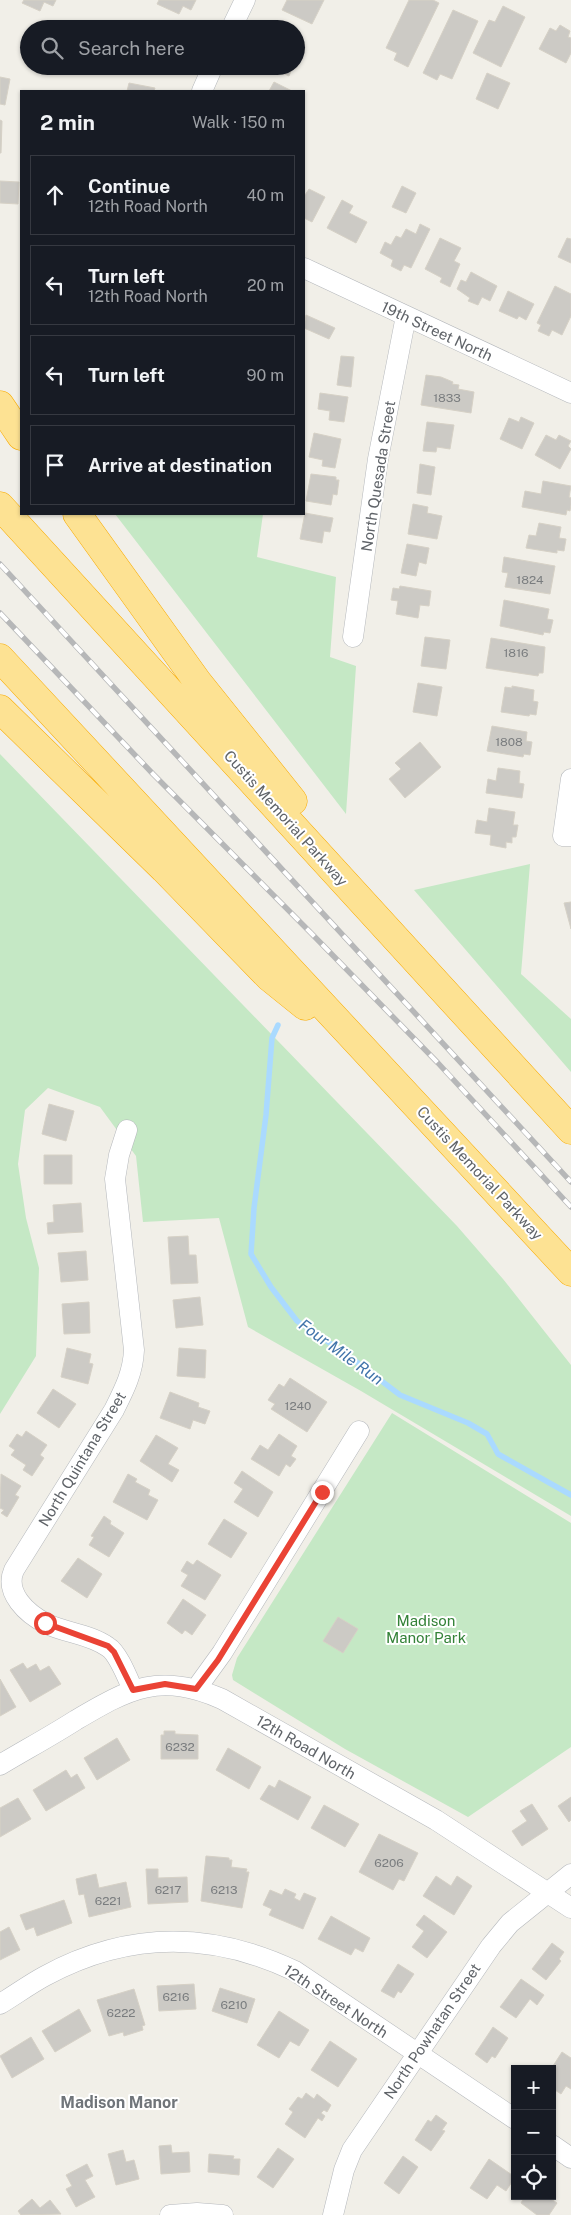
<!DOCTYPE html>
<html lang="en">
<head>
<meta charset="utf-8">
<style>
	body { margin:0; font-family:"Public Sans",sans-serif; background:#20242c; color:#f1f3f6 }
	.controls { position:absolute; right:15px; bottom:15px; display:grid; overflow:hidden; border-radius:0px; box-shadow:0 1px 4px #0004 }
	.controls button { width:45px; height:45px; display:grid; place-items:center; padding:0; border:0; border-bottom:1px solid #363941; background:#171b24; color:#f1f3f6; font:25px sans-serif }
	.stop { position:absolute; width:15px; height:15px; margin:-11px; border:4px solid #ea4335; border-radius:50%; background:#fff }
	.stop.end { background:#ea4335; border-color:#fff; box-shadow:0 1px 5px #0008 }
	.list { margin:0; padding:0; list-style:none }
	h2 { display:flex; justify-content:space-between; align-items:center; height:65px; margin:0; padding:0 20px; font-size:21px }
	h2 small { font-size:16px; font-weight:400; color:#9ea1a6 }
	.list li { display:grid; grid-template-columns:32px 1fr auto; gap:15px; align-items:center; box-sizing:border-box; height:80px; margin:0 10px 10px; padding:0 10px; border:1px solid #363941; border-radius:0px }
	.list b { display:block; font-size:19px; white-space:nowrap }
	.list p { margin:0; font-size:16px; white-space:nowrap; color:#9ea1a6 }
	.list em { font-size:16px; font-style:normal; color:#9ea1a6 }
	.icon { flex:none; width:28px; height:28px; fill:none; stroke:currentColor; stroke-width:2; stroke-linecap:round; stroke-linejoin:round }
	.map { position:relative; flex:none; width:571px; height:2215px; overflow:hidden }
	.search { position:absolute; background:#171b24; box-shadow:0 1px 4px #0004; left:20px; top:20px; width:285px; height:55px; display:flex; align-items:center; gap:12px; box-sizing:border-box; padding:0 18px; border-radius:28px; color:#9ea1a6; font-size:19px }
	.panel { position:absolute; background:#171b24; box-shadow:0 1px 4px #0004; left:20px; top:90px; width:285px; height:425px; border-radius:0px }
	.map>svg:first-child { display:block }
	.green { fill:#c5e8c5 }
	.lines { fill:none; stroke-linecap:round; stroke-linejoin:round }
	.stream { stroke:#aadaff; stroke-width:5.5 }
	.building { fill:#cccac5; stroke:#d6d1c6 }
	.minor-casing { stroke:#b5b8bc; stroke-width:21 }
	.highway-casing { stroke:#f9ab00; stroke-width:29 }
	.minor { stroke:#fff; stroke-width:20 }
	.highway { stroke:#fde293; stroke-width:28 }
	.rail-casing { stroke:#b6b7b8; stroke-width:5.5 }
	.rail { stroke:#fff; stroke-width:4; stroke-dasharray:11; stroke-linecap:butt }
	.route { stroke:#ea4335; stroke-width:6 }
	.labels { text-anchor:middle; dominant-baseline:central; stroke-width:4; stroke-linejoin:round; paint-order:stroke }
	.number-label { font-size:12px; fill:#7a7d7f }
	.street-label { font-size:15px; fill:#5f6368; stroke:#fff }
	.park-label { font-size:15px; fill:#348238; stroke:#fff }
	.water-label { font-size:16px; font-style:italic; fill:#4174aa; stroke:#fff }
	.neighbourhood-label { font-size:16px; font-weight:bold; fill:#70757a; stroke:#fff }
</style>
</head>
<body>
<div class="map">
<svg width="571" height="2215" viewBox="0 0 571 2215">
	<rect width="100%" height="100%" fill="#f1efe8"/>
	<path class="green" d="M115 514H263L257 557 336 577 330 657 356 666 346 814Z
		M0 754 457 1226 503 1279 571 1365V1516L361 1391 248 1327 219 1218 143 1222 136 1156 100 1107 48 1088 25 1110 18 1164 26 1218 39 1268 36 1356 0 1414Z
		M530 864 521 974 571 1019V1072L414 890Z
		M392 1413 571 1523V1747L468 1817 345 1749 233 1680 232 1675 237 1658Z"/>
	<g class="lines">
		<path class="stream" d="M278 1025 272 1038 266 1115 254 1208 251 1254 271 1287 297 1321 346 1354 400 1395 468 1423 487 1434 498 1454 571 1495"/>
	</g>
	<path class="building" d="M24 0H56L53 6 44 2 40 11 22 3Z
		M159 0H196L191 10 183 6 179 14 157 4Z
		M287 0H324L312 24 282 10Z
		M409 0H433L439 3 408 67 394 60 397 53 386 48Z
		M503 6 525 17 501 67 473 53 489 20 495 22Z
		M453 10 478 21 452 79 440 74 437 80 423 73Z
		M560 25 570 31 568 37 571 38V53L566 63 539 49 550 28 556 31Z
		M296 44 302 46 296 59Z
		M267 66H293L289 76Z
		M487 73 510 83 498 109 476 99Z
		M0 77 10 79 5 105 0 104Z
		M274 82 292 91H269Z
		M129 83 155 88 154 91H127Z
		M0 120 2 121 1 153H0Z
		M0 181 19 182 18 204 0 203Z
		M402 186 416 193 406 213 392 207Z
		M309 189 325 197 312 222 304 218V194L305 195Z
		M342 200 353 206 349 213 367 222 356 243 327 228Z
		M420 224 430 229 411 268 404 265 401 271 391 266 393 260 380 253 385 242 391 245 396 236 401 238 406 229 416 234Z
		M440 238 461 248 454 261 460 264 450 287 440 282 442 278 425 269Z
		M567 238 571 239V263L558 257Z
		M471 272 497 286 490 301 482 297 478 305 468 301 470 298 457 289 461 280 466 282Z
		M555 286 571 294V316L562 335 552 330 549 336 538 331 541 325 537 323Z
		M508 291 534 304 526 320 519 316 517 319 499 311Z
		M306 315 335 328 329 339 304 328Z
		M341 356 354 357 351 387 337 385Z
		M426 375 441 377 453 382 452 384 459 385 458 389 474 392 471 413 421 405Z
		M320 393 348 397 344 422 329 420 330 411 318 409Z
		M521 417 534 423 522 449 500 439 509 418 519 422Z
		M427 422 454 425 450 449 437 447 436 452 423 451Z
		M314 433 341 439 335 468 322 466 323 460 309 457Z
		M546 435 556 440 559 435 571 441 568 446 571 449 560 469 535 455Z
		M420 464 435 467 431 495 417 493Z
		M311 474 336 477V480H339L337 495 333 494 331 505 306 501Z
		M543 481 571 486 569 497 571 498V505L570 511 567 510 566 515 522 507 525 491 541 494Z
		M413 504 428 507 427 513 442 516 437 539 408 534Z
		M305 513 333 518 330 532 324 531 322 543 300 539Z
		M539 523 561 527 559 538 566 539 564 551 557 550V553L526 548 529 535 536 536Z
		M407 544 429 548 426 564 419 562 416 576 401 573Z
		M504 557 555 566 550 594 505 587 508 573 502 572Z
		M400 586 431 591 429 606 420 605 418 618 396 614 398 601 391 600 393 588 399 589Z
		M504 600 549 609 547 619 553 620 550 633 544 632 543 635 500 626Z
		M425 637 450 640 446 669 421 666Z
		M491 638 545 647 543 673H539L538 676 486 668Z
		M418 683 442 687 437 716 413 712Z
		M512 686 534 690 533 701 538 702 536 715 530 714 529 716 501 712 505 687 512 688Z
		M492 726 527 732 526 741 532 742 530 755 524 754 523 757 487 751Z
		M420 742 441 767 405 798 389 779 401 769 395 763Z
		M498 768 520 771 519 783 524 784 522 798 486 793 488 779 496 781Z
		M489 808 515 812 513 825H518L516 837H512V843L506 842V848L490 845 491 835 475 833 477 820 487 822Z
		M571 902V929L564 903Z
		M49 1104 74 1111 66 1141 42 1134Z
		M44 1155H72V1184H44Z
		M81 1203 83 1232 48 1234 47 1223 54 1222 53 1205Z
		M188 1236 189 1255H196L198 1283 171 1284 168 1237Z
		M86 1251 88 1280 61 1282 58 1253Z
		M200 1297 203 1325 176 1328 173 1300Z
		M89 1302 90 1333 64 1334 62 1304Z
		M67 1348 91 1354 89 1363 93 1364 88 1384 61 1377Z
		M179 1348 206 1350 205 1378 177 1376Z
		M290 1378 327 1402 307 1432 271 1409 275 1404 268 1400 279 1384 284 1387Z
		M53 1389 76 1404 59 1428 37 1413Z
		M170 1392 199 1403 198 1407 210 1411 205 1424 193 1420 190 1429 160 1418Z
		M26 1431 47 1445 40 1455 44 1458 32 1476 23 1470 26 1465 11 1455 15 1450 9 1446 17 1434 22 1437Z
		M279 1434 297 1446 291 1456 296 1459 290 1467 286 1464 279 1476 251 1459 260 1445 268 1450Z
		M156 1435 178 1448 168 1464 179 1470 172 1482 140 1461Z
		M242 1471 273 1492 258 1517 234 1502 243 1489 234 1483Z
		M1 1474 21 1486 15 1495 19 1497 7 1517 1 1513 4 1510 0 1508Z
		M128 1474 137 1479 135 1482 150 1490 148 1495 158 1500 147 1520 113 1502Z
		M104 1516 111 1521 110 1524 124 1533 109 1557 89 1545 94 1537 91 1536Z
		M224 1519 247 1533 231 1558 208 1544Z
		M78 1558 102 1574 87 1598 61 1581Z
		M197 1560 221 1575 205 1600 181 1586 188 1575 181 1571 187 1561 193 1565Z
		M183 1599 206 1615 192 1635 185 1630 182 1634 167 1623Z
		M338 1617 358 1629 343 1653 323 1641Z
		M23 1663 27 1669 36 1664 40 1671 49 1666 61 1684 30 1702 10 1670Z
		M0 1679 16 1707 0 1716Z
		M164 1731H175V1734L198 1735V1759H161V1735H164Z
		M117 1738 130 1760 97 1780 84 1758Z
		M228 1748 261 1767 249 1789 216 1770Z
		M66 1770 71 1778 77 1774 85 1788 46 1811 33 1790Z
		M279 1780 311 1797 298 1820 260 1799 269 1785 275 1788Z
		M571 1797V1820L569 1822 558 1806Z
		M18 1798 31 1819 0 1837V1808Z
		M532 1804 548 1829 522 1846 512 1831 527 1821 520 1811Z
		M324 1805 359 1824 345 1847 311 1828Z
		M379 1834 418 1853 404 1881 399 1879 393 1890 359 1872Z
		M206 1856 229 1858V1860H232L231 1867 247 1869 246 1872H249L242 1908 201 1901Z
		M146 1869H158V1878L187 1877 188 1902 148 1904Z
		M96 1874 99 1888 126 1882 131 1907 89 1917 84 1894 79 1895 76 1879Z
		M436 1876 451 1886 457 1876 472 1886 454 1915 423 1896Z
		M285 1889 296 1894 294 1898 300 1901 304 1893 316 1898 303 1929 269 1915 272 1909 263 1905 270 1890 282 1895Z
		M64 1900 72 1923 37 1936 34 1927 26 1930 20 1915Z
		M424 1915 447 1932 427 1958 412 1947 424 1931 416 1925Z
		M331 1916 370 1938 363 1952 355 1948 351 1955 318 1939Z
		M9 1927 20 1950 0 1960V1932Z
		M552 1943 564 1952 559 1959 561 1961 546 1980 532 1969Z
		M398 1964 414 1974 401 1993 398 1991 394 1998 381 1991Z
		M521 1979 544 1995 537 2005 530 1999 516 2018 500 2007Z
		M194 1984 196 2009 159 2011 157 1986Z
		M220 1988 255 1999 247 2023 212 2011Z
		M134 1989 145 2025 142 2026 143 2030 124 2036 123 2032 109 2036 97 2000Z
		M79 2009 91 2031 55 2052 42 2031Z
		M279 2011 309 2030 299 2046 290 2041 279 2058 257 2045Z
		M493 2027 508 2038 495 2058 492 2056 487 2063 475 2054Z
		M31 2037 44 2059 12 2078 0 2056Z
		M330 2041 357 2059 338 2087 311 2070Z
		M562 2052 571 2058V2089L566 2086 561 2094 552 2088 551 2069Z
		M306 2093 314 2099 317 2094 331 2105 327 2112 324 2110 321 2113 325 2116 322 2121 318 2118 305 2138 285 2124 293 2112 289 2109 298 2097 302 2099Z
		M436 2115 447 2123 442 2130 445 2131 431 2151 415 2140 428 2120 431 2122Z
		M171 2145 172 2153 189 2152 190 2172 161 2174 159 2146Z
		M278 2148 294 2159 273 2188 257 2177Z
		M123 2150 126 2162 134 2160 139 2179 116 2185 108 2154Z
		M209 2154 234 2156 233 2159H240L239 2175 208 2172Z
		M403 2156 418 2167 399 2194 384 2183Z
		M489 2159 515 2177 506 2191 497 2185 487 2199 470 2188Z
		M87 2164 93 2176 85 2180 95 2197 76 2207 66 2189 72 2186 66 2175Z
		M525 2196H547L557 2203 549 2215H537L521 2203Z
		M32 2199 40 2208 50 2200 61 2214 21 2215 18 2211Z"/>
	<g class="lines">
		<g class="minor-casing">
			<path id="minor" d="M231 29 245 0
				M202 91 213 66
				M304 268 571 393
				M353 637 378 459 406 316
				M571 779 563 836H571
				M127 1130 119 1155 115 1179 134 1350C133 1373 124 1390 114 1410L14 1570C4 1593 27 1614 47 1624 66 1633 90 1634 108 1647 118 1653 128 1679 133 1690
				M196 1689 222 1653 359 1431
				M0 1765C25 1750 51 1736 76 1720 130 1688 160 1672 222 1699L436 1820 571 1908
				M0 2004C15 1995 30 1984 45 1976 128 1931 211 1931 295 1971L515 2119
				M552 2145 571 2158
				M170 2215 197 2213 223 2215
				M333 2215 344 2170 352 2150 491 1946 510 1923 571 1874"/>
		</g>
		<g class="highway-casing">
			<path id="highway" d="M0 405 21 436
				M0 506 571 1130
				M77 514 197 681 293 801
				M0 658 571 1272
				M0 709 164 869 269 977 305 1006"/>
		</g>
		<use href="#minor" class="minor"/>
		<use href="#highway" class="highway"/>
		<g class="rail-casing">
			<path id="rail" d="M0 564 571 1182
				M0 613 153 774 311 933 438 1063 571 1207"/>
		</g>
		<use href="#rail" class="rail"/>
	</g>
	<g class="lines">
		<path class="route" d="M45 1623 108 1646 114 1652 133 1690 165 1684 196 1689 218 1660 322 1492"/>
	</g>
	<g class="labels">
		<g class="number-label">
			<text x="447" y="398">1833</text>
			<text x="530" y="580">1824</text>
			<text x="516" y="653">1816</text>
			<text x="509" y="742">1808</text>
			<text x="298" y="1406">1240</text>
			<text x="180" y="1747">6232</text>
			<text x="389" y="1863">6206</text>
			<text x="168" y="1890">6217</text>
			<text x="224" y="1890">6213</text>
			<text x="108" y="1901">6221</text>
			<text x="176" y="1997">6216</text>
			<text x="234" y="2005">6210</text>
			<text x="121" y="2013">6222</text>
		</g>
		<g class="street-label">
			<text transform="translate(437 331) rotate(25)">19th Street North</text>
			<text transform="translate(378 476) rotate(-81)">North Quesada Street</text>
			<text transform="translate(286 818) rotate(48)">Custis Memorial Parkway</text>
			<text transform="translate(480 1173) rotate(47)">Custis Memorial Parkway</text>
			<text transform="translate(82 1459) rotate(-59)">North Quintana Street</text>
			<text transform="translate(306 1747) rotate(30)">12th Road North</text>
			<text transform="translate(336 2001) rotate(33)">12th Street North</text>
			<text transform="translate(432 2031) rotate(-56)">North Powhatan Street</text>
		</g>
		<g class="park-label">
			<text x="426" y="1620">Madison<tspan x="426" dy="17">Manor Park</tspan></text>
		</g>
		<g class="water-label">
			<text transform="translate(341 1352) rotate(36)">Four Mile Run</text>
		</g>
		<g class="neighbourhood-label">
			<text x="119" y="2102">Madison Manor</text>
		</g>
	</g>
</svg>
<div class="controls">
<button>+</button>
<button>−</button>
<button><svg class="icon" aria-label="locate" viewBox="0 0 24 24"><circle cx="12" cy="12" r="6"/><path d="M12 2v4M12 18v4M2 12h4M18 12h4"/></svg></button>
</div>
<div class="stop" style="left:45px;top:1623px"></div>
<div class="stop end" style="left:322px;top:1492px"></div>
<div class="search"><svg class="icon" aria-label="search" viewBox="0 0 24 24"><circle cx="10" cy="10" r="6"/><path d="M15 15l6 6"/></svg>Search here</div>
<section class="panel">
<h2>2 min<small>Walk · 150 m</small></h2>
<ul class="list">
<li><svg class="icon" aria-label="ahead" viewBox="0 0 24 24"><path d="M12 20V5M6 11l6-6 6 6"/></svg><div><b>Continue</b><p>12th Road North</p></div><em>40 m</em></li>
<li><svg class="icon" aria-label="left" viewBox="0 0 24 24"><path d="M17 20v-9H6M10 6l-5 5 5 5"/></svg><div><b>Turn left</b><p>12th Road North</p></div><em>20 m</em></li>
<li><svg class="icon" aria-label="left" viewBox="0 0 24 24"><path d="M17 20v-9H6M10 6l-5 5 5 5"/></svg><div><b>Turn left</b></div><em>90 m</em></li>
<li><svg class="icon" aria-label="arrive" viewBox="0 0 24 24"><path d="M6 21V4h12l-3 4 3 4H6"/></svg><div><b>Arrive at destination</b></div></li>
</ul>
</section>
</div>
</body>
</html>
